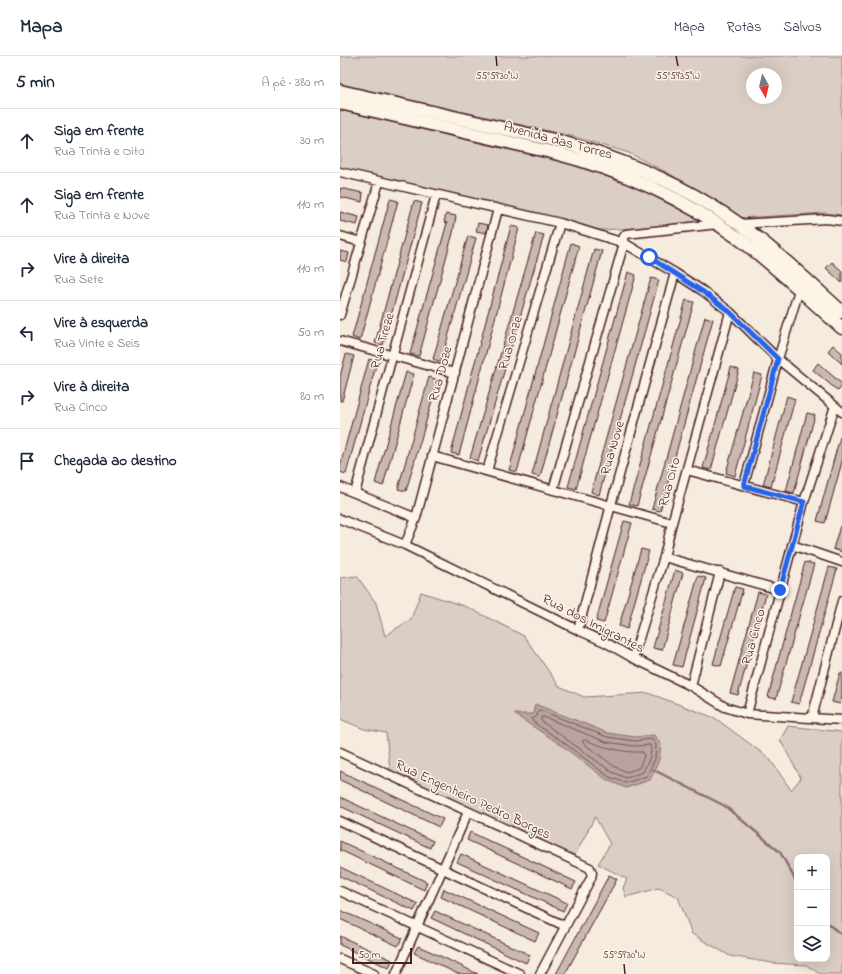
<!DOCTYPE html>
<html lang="pt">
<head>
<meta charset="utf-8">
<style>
	body { margin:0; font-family:"Indie Flower",sans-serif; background:#f2f2f3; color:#1f2937 }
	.controls { position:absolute; right:12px; bottom:12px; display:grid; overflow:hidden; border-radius:8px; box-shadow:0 4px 16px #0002 }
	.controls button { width:36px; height:36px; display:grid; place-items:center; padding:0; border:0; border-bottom:1px solid #e0e1e3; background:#fff; color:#1f2937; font:20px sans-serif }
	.compass { position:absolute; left:406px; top:12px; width:36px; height:36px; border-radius:50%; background:#fff; box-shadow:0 4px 16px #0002; rotate:172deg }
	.scale { position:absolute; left:12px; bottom:10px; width:60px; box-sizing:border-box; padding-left:4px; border:2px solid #4a1f2b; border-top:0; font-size:11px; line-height:14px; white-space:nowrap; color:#4a1f2b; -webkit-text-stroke:3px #fcf5e5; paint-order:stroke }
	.stop { position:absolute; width:12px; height:12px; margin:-9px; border:3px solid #2563eb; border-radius:50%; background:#fff }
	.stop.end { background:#2563eb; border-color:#fff; box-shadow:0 1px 4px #0008 }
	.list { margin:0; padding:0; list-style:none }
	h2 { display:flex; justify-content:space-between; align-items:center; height:52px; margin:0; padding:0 16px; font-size:17px }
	h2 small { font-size:13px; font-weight:400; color:#747a83 }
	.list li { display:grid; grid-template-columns:26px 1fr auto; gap:12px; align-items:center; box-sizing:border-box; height:64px; padding:0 16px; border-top:1px solid #e0e1e3 }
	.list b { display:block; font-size:15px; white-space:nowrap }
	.list p { margin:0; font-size:13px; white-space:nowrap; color:#747a83 }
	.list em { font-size:13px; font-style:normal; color:#747a83 }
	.icon { flex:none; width:22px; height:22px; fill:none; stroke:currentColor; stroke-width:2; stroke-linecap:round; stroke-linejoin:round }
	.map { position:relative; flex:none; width:502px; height:918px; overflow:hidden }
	header { display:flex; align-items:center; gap:24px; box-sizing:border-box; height:56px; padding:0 20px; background:#fff; border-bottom:1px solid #e0e1e3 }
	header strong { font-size:19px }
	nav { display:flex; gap:22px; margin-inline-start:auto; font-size:14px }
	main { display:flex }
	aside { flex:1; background:#fff }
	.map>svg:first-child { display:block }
	.green { fill:#dbcec4; stroke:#927678; fill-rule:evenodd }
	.water { fill:#b8a39e; stroke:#8c6e70 }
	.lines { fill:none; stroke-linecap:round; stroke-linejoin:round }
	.shore { stroke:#765459; stroke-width:1 }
	.stream { stroke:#8c6e70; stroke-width:2.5 }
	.building { fill:#cab9b1; stroke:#4a1f2b }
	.street-casing { stroke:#4a1f2b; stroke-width:11 }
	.secondary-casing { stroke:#4a1f2b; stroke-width:15 }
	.street { stroke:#fcf5e5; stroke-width:8 }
	.secondary { stroke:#fcf5e5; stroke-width:12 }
	.route { stroke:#2563eb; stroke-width:5 }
	.ticks { fill:none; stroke:#4a1f2b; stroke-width:1.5 }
	.labels { text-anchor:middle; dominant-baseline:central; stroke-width:3; stroke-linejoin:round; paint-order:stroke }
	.street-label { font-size:14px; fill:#4a1f2b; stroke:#fcf5e5 }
	.ticks-label { font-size:10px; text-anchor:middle; fill:#4a1f2b; stroke:#fcf5e5; stroke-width:3; stroke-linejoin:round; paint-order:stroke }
</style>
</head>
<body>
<header>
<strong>Mapa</strong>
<nav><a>Mapa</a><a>Rotas</a><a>Salvos</a></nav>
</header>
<main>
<aside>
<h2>5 min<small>A pé · 380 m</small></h2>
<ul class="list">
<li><svg class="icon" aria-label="ahead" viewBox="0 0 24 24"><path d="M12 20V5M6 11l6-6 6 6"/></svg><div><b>Siga em frente</b><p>Rua Trinta e Oito</p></div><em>30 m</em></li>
<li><svg class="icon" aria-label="ahead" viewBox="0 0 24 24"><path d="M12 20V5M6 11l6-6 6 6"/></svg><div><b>Siga em frente</b><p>Rua Trinta e Nove</p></div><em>110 m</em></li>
<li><svg class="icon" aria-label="right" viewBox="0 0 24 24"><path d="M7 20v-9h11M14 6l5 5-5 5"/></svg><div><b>Vire à direita</b><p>Rua Sete</p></div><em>110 m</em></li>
<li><svg class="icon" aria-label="left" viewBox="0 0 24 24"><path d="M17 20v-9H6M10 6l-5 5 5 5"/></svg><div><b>Vire à esquerda</b><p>Rua Vinte e Seis</p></div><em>50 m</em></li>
<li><svg class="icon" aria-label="right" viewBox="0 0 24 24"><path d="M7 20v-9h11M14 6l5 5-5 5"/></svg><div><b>Vire à direita</b><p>Rua Cinco</p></div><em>80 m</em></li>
<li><svg class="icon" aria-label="arrive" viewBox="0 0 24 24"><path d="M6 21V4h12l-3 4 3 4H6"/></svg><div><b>Chegada ao destino</b></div></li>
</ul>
</aside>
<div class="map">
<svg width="502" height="918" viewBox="0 0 502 918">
	<rect width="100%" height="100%" fill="#f5ecde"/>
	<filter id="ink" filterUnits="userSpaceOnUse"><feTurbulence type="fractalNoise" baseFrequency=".025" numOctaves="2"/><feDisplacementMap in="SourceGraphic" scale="8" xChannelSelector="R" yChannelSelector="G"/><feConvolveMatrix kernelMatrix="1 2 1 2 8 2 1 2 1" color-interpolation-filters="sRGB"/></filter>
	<g filter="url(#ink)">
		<path class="green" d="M0 0H502V159L485 157 400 162 330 118 289 97 235 81 0 28ZM412 18H436V42H412Z
			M0 54 230 108 294 130 356 162 358 166 354 169 260 174 0 113Z
			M17 520 36 547 45 580 71 563 81 536 127 551 184 580 219 630 244 641 308 637 375 662 429 702 451 734 461 722 440 684 448 670 502 676V918H480L466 909 432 907 390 900 352 878 338 841 319 832 286 841 283 832 287 823 258 808 270 788 255 761 234 801 50 714 46 677 24 673 0 663V522ZM457 801H487V903H457Z"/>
		<path class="water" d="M195 648 268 677 295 681 314 679 321 688 319 704 310 724 286 732 267 724 221 689 174 658H193Z"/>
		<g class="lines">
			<path class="shore" d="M200 654 267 681 295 685 312 683 316 689 315 703 307 720 286 727 269 721 223 686 193 666 192 663 197 660 198 655Z
				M204 661 266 686 294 690 310 689C313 698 307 708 303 716L286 722 272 716 201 665V662Z
				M245 684C263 691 283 697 303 696L304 700 299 712 287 716 275 711 243 687V685Z"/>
			<path class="stream" d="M314 714 385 750 440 796 457 827
				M487 867 502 879"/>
		</g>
		<path class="building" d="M0 132 23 137 22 146 0 141Z
			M50 143 58 145 20 284 12 281Z
			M74 145 82 147 43 289 35 287Z
			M0 156 19 161 17 169 0 165Z
			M106 158 116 160 113 177 79 300 70 298 107 167 104 166Z
			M138 167 148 169 146 177 136 175Z
			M171 170 179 172 119 399 111 397Z
			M196 177 204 179 138 405 130 402Z
			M128 180 136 182 101 306 93 303Z
			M231 187 239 190 177 416 169 414Z
			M254 193 262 195 200 421 192 419Z
			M0 195 9 197 7 206 0 204Z
			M492 206 502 215V227L486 212Z
			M288 216 296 219 236 433 228 431Z
			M311 222 319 224 259 439 251 436Z
			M346 244 354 246 297 450 289 448Z
			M365 261 373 263 320 455 312 453Z
			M493 289 502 297V308L488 295Z
			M6 298 14 300 2 345H0V321Z
			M29 303 37 306 6 418 0 416V410Z
			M478 307 502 328V330L498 335 473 314Z
			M391 311 399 314 371 414 363 412Z
			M66 316 74 318 43 430 35 427Z
			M414 317 422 319 395 420 386 417Z
			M89 321 98 324 66 435 58 433Z
			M447 340 455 343 431 431 423 429Z
			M467 357 475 359 454 437 446 435Z
			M500 381H502V406L485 467 477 465Z
			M284 465 292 467 264 567 256 565Z
			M500 470H502V496L493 493Z
			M301 493 309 495 287 573 279 570Z
			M465 506 474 508 436 643 428 641Z
			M489 511 497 513 459 648 451 646Z
			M335 514 343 517 322 594 313 592Z
			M358 520 366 522 342 611 333 609Z
			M395 531 403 533 381 610 373 608Z
			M418 536 426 538 398 639 390 637Z
			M500 617H502V641L500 648 492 646Z
			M0 715 103 763 99 771 0 724Z
			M0 741 93 785 90 792 0 750Z
			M130 776 236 826 232 833 127 784Z
			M0 785 87 826 84 834 0 794Z
			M121 798 227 847 223 855 117 806Z
			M0 811 78 848 74 855 0 820Z
			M269 819 277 823 242 887 225 918H216Z
			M104 833 199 877 195 885 101 841Z
			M0 854 62 882 58 890 0 863Z
			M95 855 190 899 186 907 91 862Z
			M0 880 52 904 49 912 0 889Z
			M78 890 96 898 138 918H118L83 901 74 897Z"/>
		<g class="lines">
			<g class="street-casing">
				<path id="street" d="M0 116 220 167 284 187 335 217 363 235 390 256 438 303 502 356
					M399 168 487 163 502 165
					M0 180 21 186
					M280 186 286 178 378 168
					M0 259 39 126
					M0 285 115 317
					M92 400 332 467
					M347 414 464 446
					M147 415 220 167
					M404 429 438 303 459 234
					M0 431 76 462
					M213 434 284 187
					M15 437 96 139
					M0 463 65 489 238 574 265 586 293 602 351 630 385 651 407 658 502 664
					M65 489 76 462 158 153
					M452 489 502 506
					M324 501 440 534
					M238 574 271 449 335 217
					M293 602 324 501 332 467 390 256
					M351 630 380 516
					M407 658 464 446 495 350
					M472 662 502 545
					M0 696 250 812 252 817 251 822 200 918
					M0 765 225 870
					M0 835 180 918
					M0 903 34 918
					M56 918 128 756"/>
			</g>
			<g class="secondary-casing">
				<path id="secondary" d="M0 35 218 85C271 100 324 120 372 150 420 179 461 219 502 256
					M0 47 215 97C280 114 343 142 398 182 435 209 468 242 502 272"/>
			</g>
			<use href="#street" class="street"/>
			<use href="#secondary" class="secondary"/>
		</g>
	</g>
	<g class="lines" filter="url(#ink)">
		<path class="route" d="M309 201 362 235 390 256 438 303 404 430 464 446 440 534"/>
	</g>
	<path class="ticks" d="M156 0 157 10M336 0 338 10M284 908 285 918"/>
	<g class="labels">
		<g class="street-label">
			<text transform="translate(218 85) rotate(15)">Avenida das Torres</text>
			<text transform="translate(43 285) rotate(-75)">Rua Treze</text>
			<text transform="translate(171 287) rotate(-74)">Rua Onze</text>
			<text transform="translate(101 318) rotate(-75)">Rua Doze</text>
			<text transform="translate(273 392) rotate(-74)">Rua Nove</text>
			<text transform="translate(330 426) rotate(-75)">Rua Oito</text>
			<text transform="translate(253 568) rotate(27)">Rua dos Imigrantes</text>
			<text transform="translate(414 581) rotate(-75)">Rua Cinco</text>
			<text transform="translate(133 744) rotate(25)">Rua Engenheiro Pedro Borges</text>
		</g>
	</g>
	<g class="ticks-label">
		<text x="157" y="23">55°59'30"W</text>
		<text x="338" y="23">55°59'35"W</text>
		<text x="284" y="902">55°59'30"W</text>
	</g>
</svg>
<div class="controls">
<button>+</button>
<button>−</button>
<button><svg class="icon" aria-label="layers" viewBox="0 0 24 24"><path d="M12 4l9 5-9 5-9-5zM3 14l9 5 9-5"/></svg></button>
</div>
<svg class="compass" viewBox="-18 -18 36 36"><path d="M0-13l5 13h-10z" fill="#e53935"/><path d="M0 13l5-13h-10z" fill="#747a83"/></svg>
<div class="scale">50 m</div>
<div class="stop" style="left:309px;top:201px"></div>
<div class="stop end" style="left:440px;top:534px"></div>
</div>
</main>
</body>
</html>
